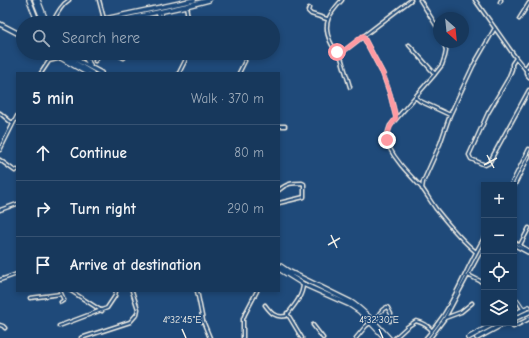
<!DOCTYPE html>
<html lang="en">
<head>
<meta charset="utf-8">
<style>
	body { margin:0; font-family:"Comic Neue",sans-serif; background:#244365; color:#f1f3f6 }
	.controls { position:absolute; right:12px; bottom:12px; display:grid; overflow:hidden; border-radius:0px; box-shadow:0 2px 6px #0003 }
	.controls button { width:36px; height:36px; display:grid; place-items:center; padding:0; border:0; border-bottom:1px solid #365272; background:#17385c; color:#f1f3f6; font:20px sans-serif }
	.compass { position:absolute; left:433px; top:12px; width:36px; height:36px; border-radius:50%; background:#17385c; box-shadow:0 2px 6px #0003; rotate:153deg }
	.stop { position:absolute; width:12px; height:12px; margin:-9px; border:3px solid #ff9aa2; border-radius:50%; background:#fff }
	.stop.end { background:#ff9aa2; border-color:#fff; box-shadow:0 1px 4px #0008 }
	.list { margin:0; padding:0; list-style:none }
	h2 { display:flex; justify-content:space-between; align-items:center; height:52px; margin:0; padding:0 16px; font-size:17px }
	h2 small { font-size:13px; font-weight:400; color:#9eacbb }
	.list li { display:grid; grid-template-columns:26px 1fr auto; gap:12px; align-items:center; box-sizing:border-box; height:56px; padding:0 16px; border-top:1px solid #365272 }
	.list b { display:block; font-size:15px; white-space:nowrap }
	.list em { font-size:13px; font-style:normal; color:#9eacbb }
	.icon { flex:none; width:22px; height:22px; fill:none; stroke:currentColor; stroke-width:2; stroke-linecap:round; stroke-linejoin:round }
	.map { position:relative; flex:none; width:529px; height:338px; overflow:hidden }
	.search { position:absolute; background:#17385c; box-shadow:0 2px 6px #0003; left:16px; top:16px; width:264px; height:44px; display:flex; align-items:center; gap:10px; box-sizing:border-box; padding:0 14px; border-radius:22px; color:#9eacbb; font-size:15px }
	.panel { position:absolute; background:#17385c; box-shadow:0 2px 6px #0003; left:16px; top:72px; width:264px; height:220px; border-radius:0px }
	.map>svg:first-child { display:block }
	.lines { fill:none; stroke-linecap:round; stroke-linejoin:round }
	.minor-casing { stroke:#f4f1e8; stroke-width:5 }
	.primary-casing { stroke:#f4f1e8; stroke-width:6 }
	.trunk-casing { stroke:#f4f1e8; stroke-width:6 }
	.minor { stroke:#1f4a7a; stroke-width:2 }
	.primary { stroke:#1f4a7a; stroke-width:3.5 }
	.trunk { stroke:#1f4a7a; stroke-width:3.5 }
	.route { stroke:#ff9aa2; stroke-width:5 }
	.ticks { fill:none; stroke:#f4f1e8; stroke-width:1.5 }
	.ticks-label { font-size:10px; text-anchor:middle; fill:#f4f1e8; stroke:#1f4a7a; stroke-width:3; stroke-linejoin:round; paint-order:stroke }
</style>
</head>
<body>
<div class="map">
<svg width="529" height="338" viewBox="0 0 529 338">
	<rect width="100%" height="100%" fill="#1f4a7a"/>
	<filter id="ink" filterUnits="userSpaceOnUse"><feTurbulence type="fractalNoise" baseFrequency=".025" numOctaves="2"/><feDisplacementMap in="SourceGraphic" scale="8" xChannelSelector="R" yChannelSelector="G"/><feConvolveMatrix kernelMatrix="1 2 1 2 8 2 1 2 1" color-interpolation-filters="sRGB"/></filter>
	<g filter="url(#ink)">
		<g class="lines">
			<g class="minor-casing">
				<path id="minor" d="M99 0 104 19
					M342 0C330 13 322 23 330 41 332 46 335 50 340 54L350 87
					M420 0 439 30
					M475 0 516 58 526 70 529 72
					M500 2 501 0
					M186 6 189 23
					M309 8 308 11 311 14 327 19
					M158 12 160 22
					M519 19 529 3
					M52 23C57 14 61 5 69 0
					M160 23 162 20 161 12
					M363 36 383 74 390 94 396 118
					M444 42 446 51 445 56 442 65 435 74 390 126C387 133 386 139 389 147 397 163 410 175 422 188 427 195 431 202 436 209 448 224 461 240 476 252
					M409 45 435 74
					M114 53 124 58
					M340 54 411 0
					M516 58 512 64V69L508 79 488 113 469 155 471 159 485 165 489 163 529 90
					M49 61 61 58
					M95 61 102 53
					M525 69 529 63
					M526 70V73L529 77
					M41 73 49 61V53
					M179 73 185 61 188 53
					M239 73 245 61
					M415 97 420 101 450 115
					M0 113 13 124
					M279 126H285
					M0 150 17 116
					M0 160 15 171 17 170
					M511 185 529 149
					M514 186 529 156
					M422 189 423 182 440 144 450 115 473 66 495 28
					M279 190C287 183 292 183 302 183L304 184V197L279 203
					M0 210 17 204
					M514 242 529 251
					M514 245 529 253
					M520 245 529 228
					M468 275 484 283
					M0 280 17 274
					M60 291 64 300 61 302
					M71 291 102 311
					M197 291 203 321 210 338
					M30 298 61 294
					M514 298 517 300 523 309
					M265 305C271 313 275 318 286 316 293 307 303 296 303 284
					M287 313 302 338
					M445 318 461 312 472 303
					M374 321C379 316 379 310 387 307L388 308 391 314 390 321
					M0 325 3 326 5 328
					M313 325 323 338
					M59 326 107 308 115 296 116 291
					M513 327 529 319
					M81 338 130 322 137 314 138 309 132 291
					M243 338V319L245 314 257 291
					M356 338 366 326 370 323
					M395 338 407 327 416 321C423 323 428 325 432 331
					M426 338C432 331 438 323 443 316 459 291 469 263 484 238
					M430 338 445 318 484 245"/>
			</g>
			<g class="primary-casing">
				<path id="primary" d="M29 0 38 23
					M35 0 44 23
					M38 0 47 23
					M86 23 194 0
					M108 23 186 6 209 0
					M0 24 23 36
					M55 53 59 57 87 73
					M59 53 65 57 92 73
					M64 53 101 73
					M71 53 79 59
					M82 53 90 65
					M279 265 288 271 351 302C366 312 377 325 389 338
					M279 269 303 284 350 305 359 311 371 323 385 338"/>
			</g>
			<g class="trunk-casing">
				<path id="trunk" d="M514 314 529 307
					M514 319 529 312
					M468 338 495 323
					M477 338 505 323"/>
			</g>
			<use href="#minor" class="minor"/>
			<use href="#primary" class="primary"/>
			<use href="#trunk" class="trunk"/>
		</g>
	</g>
	<g class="lines" filter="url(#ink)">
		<path class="route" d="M337 52 340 54 363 36 383 74 390 94 396 118C390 126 388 130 387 140"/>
	</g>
	<path class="ticks" d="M487 155 494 168M484 165 497 158M331 235 337 248M328 245 340 238M182 329 186 338M379 329 383 338"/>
	<g class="ticks-label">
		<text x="182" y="323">4°32'45"E</text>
		<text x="379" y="323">4°32'30"E</text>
	</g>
</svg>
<div class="controls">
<button>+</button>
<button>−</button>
<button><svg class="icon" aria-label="locate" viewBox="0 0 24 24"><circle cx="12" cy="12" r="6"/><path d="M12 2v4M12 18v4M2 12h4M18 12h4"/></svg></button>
<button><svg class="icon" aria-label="layers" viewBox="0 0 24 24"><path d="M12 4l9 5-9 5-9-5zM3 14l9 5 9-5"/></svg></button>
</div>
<svg class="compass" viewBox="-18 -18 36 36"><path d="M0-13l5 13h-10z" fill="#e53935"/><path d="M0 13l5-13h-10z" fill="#9eacbb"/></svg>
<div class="stop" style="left:337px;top:52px"></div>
<div class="stop end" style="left:387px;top:140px"></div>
<div class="search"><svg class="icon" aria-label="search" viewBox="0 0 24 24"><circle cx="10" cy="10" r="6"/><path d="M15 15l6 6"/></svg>Search here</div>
<section class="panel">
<h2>5 min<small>Walk · 370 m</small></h2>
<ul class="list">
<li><svg class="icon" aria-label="ahead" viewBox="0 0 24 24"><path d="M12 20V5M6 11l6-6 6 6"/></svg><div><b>Continue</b></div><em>80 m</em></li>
<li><svg class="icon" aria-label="right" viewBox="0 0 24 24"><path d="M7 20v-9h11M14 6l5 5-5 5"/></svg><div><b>Turn right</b></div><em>290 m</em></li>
<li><svg class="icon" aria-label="arrive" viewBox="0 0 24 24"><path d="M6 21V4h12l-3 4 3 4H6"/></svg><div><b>Arrive at destination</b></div></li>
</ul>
</section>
</div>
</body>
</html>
